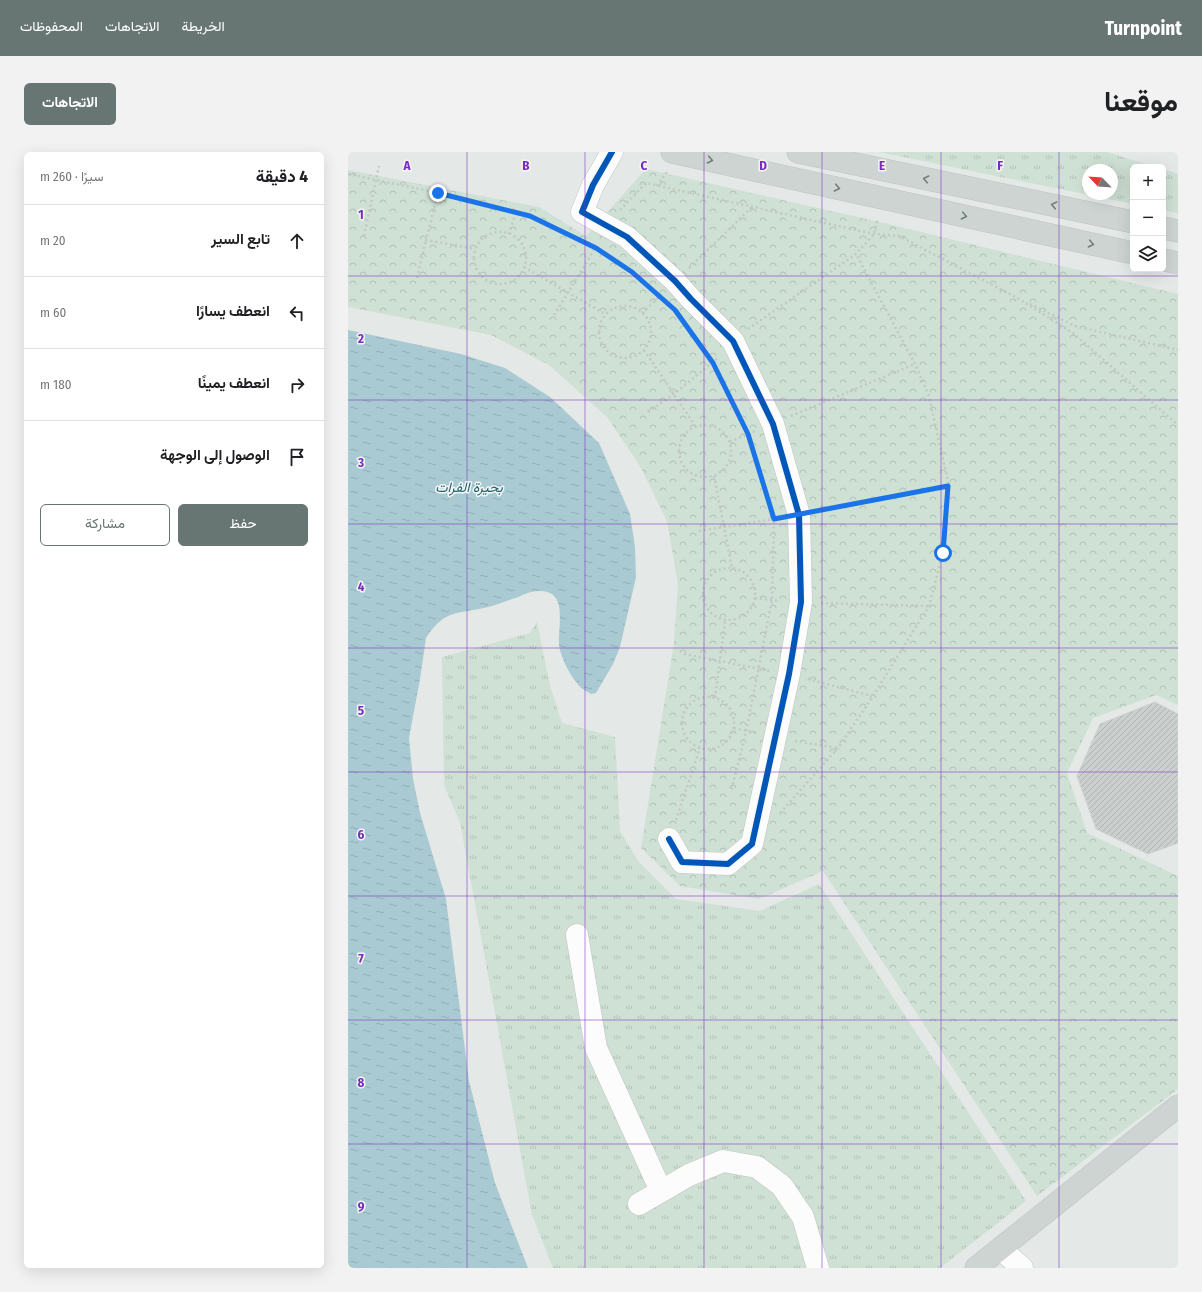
<!DOCTYPE html>
<html lang="ar">
<head>
<meta charset="utf-8">
<style>
	body { margin:0; font-family:"Fira Sans Condensed",Vazirmatn,sans-serif; background:#f2f2f2; color:#202124; direction:rtl }
	.controls { position:absolute; right:12px; top:12px; display:grid; overflow:hidden; border-radius:6px; box-shadow:0 4px 16px #0002 }
	.controls button { width:36px; height:36px; display:grid; place-items:center; padding:0; border:0; border-bottom:1px solid #e0e0e0; background:#fff; color:#202124; font:20px sans-serif }
	.compass { position:absolute; left:734px; top:12px; width:36px; height:36px; border-radius:50%; background:#fff; box-shadow:0 4px 16px #0002; rotate:295deg }
	.stop { position:absolute; width:12px; height:12px; margin:-9px; border:3px solid #1a73e8; border-radius:50%; background:#fff }
	.stop.end { background:#1a73e8; border-color:#fff; box-shadow:0 1px 4px #0008 }
	.list { margin:0; padding:0; list-style:none }
	h2 { display:flex; justify-content:space-between; align-items:center; height:52px; margin:0; padding:0 16px; font-size:17px }
	h2 small { font-size:13px; font-weight:400; color:#757577 }
	.list li { display:grid; grid-template-columns:26px 1fr auto; gap:12px; align-items:center; box-sizing:border-box; height:72px; padding:0 16px; border-top:1px solid #e0e0e0 }
	.list b { display:block; font-size:15px; white-space:nowrap }
	.list em { font-size:13px; font-style:normal; color:#757577 }
	.actions { display:flex; gap:8px; padding:12px 16px }
	.actions a { flex:1; padding:9px 0; border:1px solid #677673; border-radius:6px; text-align:center; font-size:14px; color:#677673 }
	.actions .main { background:#677673; color:#fff }
	.icon { flex:none; width:22px; height:22px; fill:none; stroke:currentColor; stroke-width:2; stroke-linecap:round; stroke-linejoin:round }
	.map { position:relative; flex:none; width:830px; height:1116px; overflow:hidden; direction:ltr; border-radius:6px }
	header { display:flex; align-items:center; gap:24px; box-sizing:border-box; height:56px; padding:0 20px; background:#677673; color:#fff }
	header strong { font-size:19px }
	nav { display:flex; gap:22px; margin-inline-start:auto; font-size:14px }
	.intro { display:flex; align-items:center; justify-content:space-between; box-sizing:border-box; height:96px; padding:0 24px }
	h1 { margin:0; font-size:28px }
	.button { padding:10px 18px; border-radius:6px; background:#677673; color:#fff; font-size:14px; font-weight:700 }
	main { display:flex; gap:24px; padding:0 24px }
	aside { flex:1; background:#fff; border-radius:6px; box-shadow:0 4px 16px #0002 }
	.map>svg:first-child { display:block }
	.grass { fill:url(#grass-tufts); fill-rule:evenodd }
	.forest { fill:url(#forest-crowns) }
	.water { fill:url(#water-ripples) }
	.building { fill:url(#building-hatch); stroke:#cdd1cf }
	.lines { fill:none; stroke-linecap:round; stroke-linejoin:round }
	.minor-casing { stroke:#c1c5c3; stroke-width:23 }
	.major-casing { stroke:#bdc4c2; stroke-width:23 }
	.path { stroke:#c1c8c5; stroke-width:2.5; stroke-dasharray:2 3; stroke-linecap:butt }
	.minor { stroke:#fbfcfb; stroke-width:22 }
	.major { stroke:#ced4d2; stroke-width:22 }
	.cycleway-casing { stroke:#f2f7f5; stroke-width:8 }
	.cycleway { stroke:#0057b8; stroke-width:6 }
	.oneway { stroke:#707f7c }
	.route { stroke:#1a73e8; stroke-width:5 }
	.grid { fill:none; stroke:#7b2cbf; stroke-width:1; stroke-opacity:0.55 }
	.labels { text-anchor:middle; dominant-baseline:central; stroke-width:3; stroke-linejoin:round; paint-order:stroke }
	.water-label { font-size:14px; font-style:italic; fill:#255e6e; stroke:#f2f7f5 }
	.grid-label { font-size:13px; text-anchor:middle; font-weight:bold; fill:#7b2cbf; stroke:#f2f7f5; stroke-width:3; stroke-linejoin:round; paint-order:stroke }
</style>
</head>
<body>
<header>
<strong>Turnpoint</strong>
<nav><a>الخريطة</a><a>الاتجاهات</a><a>المحفوظات</a></nav>
</header>
<div class="intro"><h1>موقعنا</h1><a class="button">الاتجاهات</a></div>
<main>
<div class="map">
<svg width="830" height="1116" viewBox="0 0 830 1116">
	<defs>
		<pattern id="grass-tufts" width="24" height="20" patternUnits="userSpaceOnUse"><rect width="24" height="20" fill="#cfe0d4"/><path d="M3 7l-1-3M5 7V3M7 7l1-3M15 17l-1-3M17 17v-4M19 17l1-3" fill="none" stroke="#b2c1b7"/></pattern>
		<pattern id="forest-crowns" width="20" height="18" patternUnits="userSpaceOnUse"><rect width="20" height="18" fill="#cfe0d4"/><path d="M2 6a3 3 0 1 1 6 0M12 15a3 3 0 1 1 6 0" fill="none" stroke="#b2c1b7"/></pattern>
		<pattern id="water-ripples" width="26" height="14" patternUnits="userSpaceOnUse"><rect width="26" height="14" fill="#a9cad2"/><path d="M2 4q2-2 4 0t4 0M15 11q2-2 4 0t4 0" fill="none" stroke="#91aeb5"/></pattern>
		<pattern id="building-hatch" width="6" height="6" patternUnits="userSpaceOnUse"><rect width="6" height="6" fill="#cbd0ce"/><path d="M-1 1l2-2M0 6l6-6M5 7l2-2" fill="none" stroke="#aeb3b2"/></pattern>
	</defs>
	<rect width="100%" height="100%" fill="#e4e8e6"/>
	<path class="grass" d="M531 0H759L808 15H785V52ZM740 18H764V42H740Z
		M815 17 830 22V61L815 58Z
		M189 470 202 534 214 571 267 585 272 679 290 709 328 747 412 759 471 732 678 1049 592 1116H205L184 1063 112 670 96 633 94 505 182 481Z"/>
	<path class="forest" d="M298 17 540 72 830 142V553L808 543 745 566 719 621 739 681 830 724V937L689 1044 475 719 411 747 332 734 293 696 326 491 330 432 319 369 292 314 259 265 201 213 143 183 0 155V18L191 55 238 84Z"/>
	<path class="water" d="M0 178 113 202 157 216 202 245 251 291 282 362 287 395 288 425 272 495 265 512 248 541 243 542C238 539 232 536 229 531 222 523 215 509 212 498 207 481 223 440 193 439 182 438 174 444 164 447 156 450 148 453 140 455 111 462 96 457 78 486L72 527 61 586 65 627 72 661 98 747 121 929 147 1031 180 1116H0Z"/>
	<path class="building" d="M807 550 830 562V691L800 702 748 677 729 624 752 572Z"/>
	<g class="lines">
		<g class="minor-casing">
			<path id="minor" d="M264 0 245 33 234 60 279 85 327 129 343 147 385 189 425 272 451 363 453 450 441 522 404 692 380 712 334 710 321 687
				M229 783 248 896 313 1039
				M291 1052 341 1023 375 1009 409 1015 434 1034 455 1065 470 1116
				M653 1097 674 1116"/>
		</g>
		<g class="major-casing">
			<path id="major" d="M324 0 785 101
				M450 0 785 70
				M815 76 830 79
				M815 108 830 111
				M628 1116 830 954"/>
		</g>
		<path class="path" d="M0 22 90 41 78 88 127 97
			M309 34 319 20
			M90 41 182 64 248 96 292 127
			M272 58 298 31 526 82 551 84 671 147 725 181 830 273
			M126 106a26 26 0 1 1 52 0a26 26 0 1 1-52 0Z
			M161 82 168 60
			M16 84 31 14
			M176 115 257 162
			M341 116 404 55
			M69 126 78 88
			M682 152 727 174 830 198
			M251 180a26 26 0 1 1 52 0a26 26 0 1 1-52 0Z
			M294 161 313 143
			M206 163 248 95
			M336 171 365 211 400 282 426 367 424 448 398 580 383 639
			M400 177 508 102 526 82 530 66
			M296 198 348 275
			M300 260 326 242 371 205
			M443 264 567 212
			M331 299a26 26 0 1 1 52 0a26 26 0 1 1-52 0Z
			M382 290 407 279
			M366 324 384 416
			M470 359 601 334
			M351 379 432 366
			M355 442a26 26 0 1 1 52 0a26 26 0 1 1-52 0Z
			M407 446 432 449
			M473 451 581 454
			M336 502 422 519
			M460 527 524 544
			M334 571a26 26 0 1 1 52 0a26 26 0 1 1-52 0Z
			M367 546 377 469
			M386 576 408 581
			M447 589 490 596
			M432 661 490 596 525 544 581 454 595 401 601 334 581 244 567 212 508 102
			M328 668 352 596"/>
		<use href="#minor" class="minor"/>
		<use href="#major" class="major"/>
		<g class="cycleway-casing">
			<path id="cycleway" d="M264 0 245 33 234 60 279 85 327 129 343 147 385 189 425 272 451 363 453 450 441 522 404 692 380 712 334 710 321 687"/>
		</g>
		<use href="#cycleway" class="cycleway"/>
	</g>
	<defs><path id="oneway-chevron" d="M-2-3.5L2.5 0L-2 3.5" fill="none" stroke-width="1.6" stroke-linecap="round" stroke-linejoin="round"/></defs>
	<g class="oneway">
		<use href="#oneway-chevron" transform="translate(362 8) rotate(12)"/>
		<use href="#oneway-chevron" transform="translate(578 27) rotate(-168)"/>
		<use href="#oneway-chevron" transform="translate(489 36) rotate(12)"/>
		<use href="#oneway-chevron" transform="translate(706 53) rotate(-168)"/>
		<use href="#oneway-chevron" transform="translate(616 64) rotate(12)"/>
		<use href="#oneway-chevron" transform="translate(743 92) rotate(12)"/>
	</g>
	<g class="lines">
		<path class="route" d="M90 41 182 64 248 96 284 120 327 158 365 211 400 282 426 367 600 334 595 401"/>
	</g>
	<path class="grid" d="M119 0V1116M237 0V1116M356 0V1116M474 0V1116M593 0V1116M711 0V1116M0 124H830M0 248H830M0 372H830M0 496H830M0 620H830M0 744H830M0 868H830M0 992H830"/>
	<g class="labels">
		<g class="water-label">
			<text x="121" y="335">بحيرة الفرات</text>
		</g>
	</g>
	<g class="grid-label">
		<text x="59" y="18">A</text>
		<text x="178" y="18">B</text>
		<text x="296" y="18">C</text>
		<text x="415" y="18">D</text>
		<text x="534" y="18">E</text>
		<text x="652" y="18">F</text>
		<text x="13" y="67">1</text>
		<text x="13" y="191">2</text>
		<text x="13" y="315">3</text>
		<text x="13" y="439">4</text>
		<text x="13" y="563">5</text>
		<text x="13" y="687">6</text>
		<text x="13" y="811">7</text>
		<text x="13" y="935">8</text>
		<text x="13" y="1059">9</text>
	</g>
</svg>
<div class="controls">
<button>+</button>
<button>−</button>
<button><svg class="icon" aria-label="layers" viewBox="0 0 24 24"><path d="M12 4l9 5-9 5-9-5zM3 14l9 5 9-5"/></svg></button>
</div>
<svg class="compass" viewBox="-18 -18 36 36"><path d="M0-13l5 13h-10z" fill="#e53935"/><path d="M0 13l5-13h-10z" fill="#757577"/></svg>
<div class="stop" style="left:595px;top:401px"></div>
<div class="stop end" style="left:90px;top:41px"></div>
</div>
<aside>
<h2>4 دقيقة<small>سيرًا · 260 m</small></h2>
<ul class="list">
<li><svg class="icon" aria-label="ahead" viewBox="0 0 24 24"><path d="M12 20V5M6 11l6-6 6 6"/></svg><div><b>تابع السير</b></div><em>20 m</em></li>
<li><svg class="icon" aria-label="left" viewBox="0 0 24 24"><path d="M17 20v-9H6M10 6l-5 5 5 5"/></svg><div><b>انعطف يسارًا</b></div><em>60 m</em></li>
<li><svg class="icon" aria-label="right" viewBox="0 0 24 24"><path d="M7 20v-9h11M14 6l5 5-5 5"/></svg><div><b>انعطف يمينًا</b></div><em>180 m</em></li>
<li><svg class="icon" aria-label="arrive" viewBox="0 0 24 24"><path d="M6 21V4h12l-3 4 3 4H6"/></svg><div><b>الوصول إلى الوجهة</b></div></li>
</ul>
<div class="actions"><a class="main">حفظ</a><a>مشاركة</a></div>
</aside>
</main>
</body>
</html>
